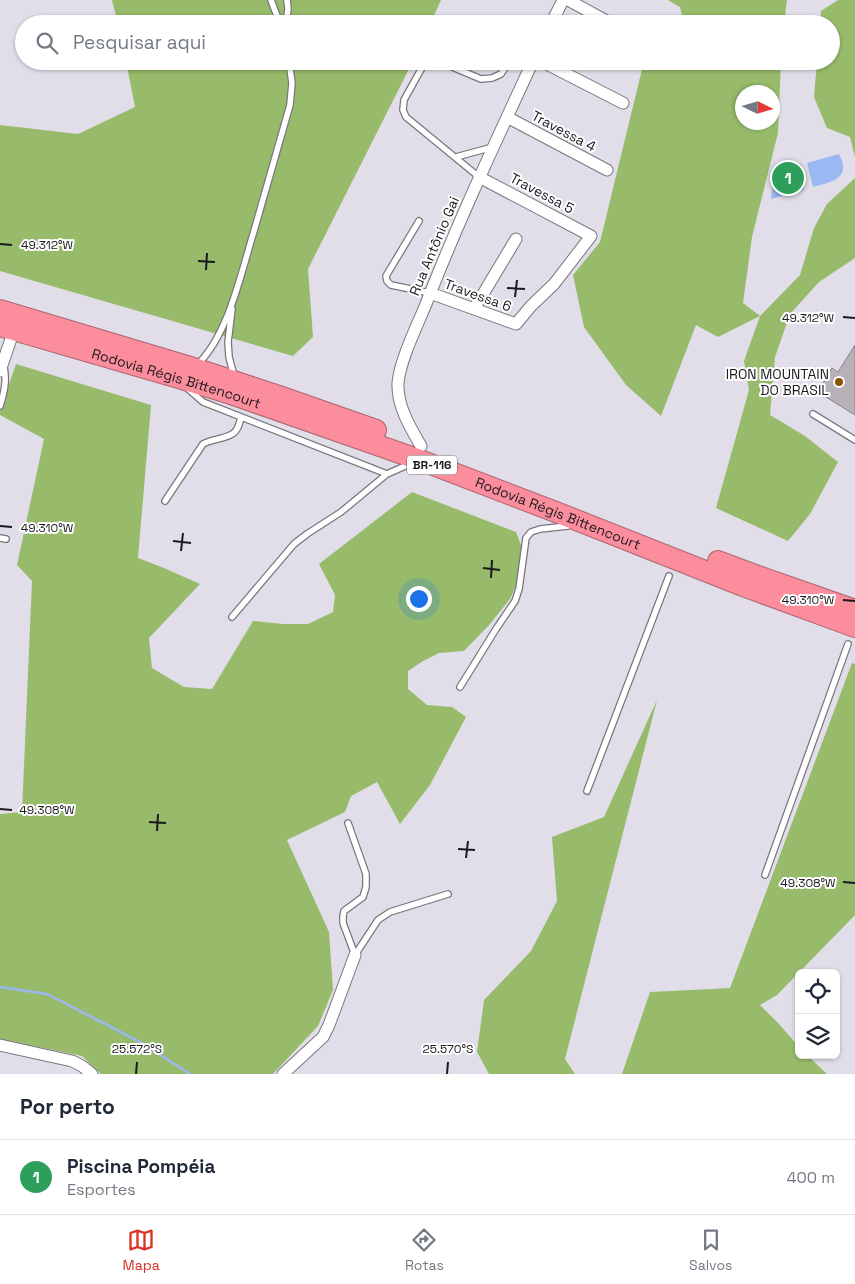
<!DOCTYPE html>
<html lang="pt">
<head>
<meta charset="utf-8">
<style>
	body { margin:0; font-family:"Space Grotesk",sans-serif; background:#f2f2f3; color:#1f2937 }
	.controls { position:absolute; right:15px; bottom:15px; display:grid; overflow:hidden; border-radius:8px; box-shadow:0 1px 4px #0004 }
	.controls button { width:45px; height:45px; display:grid; place-items:center; padding:0; border:0; border-bottom:1px solid #e0e1e3; background:#fff; color:#1f2937; font:25px sans-serif }
	.compass { position:absolute; left:735px; top:85px; width:45px; height:45px; border-radius:50%; background:#fff; box-shadow:0 1px 4px #0004; rotate:95deg }
	.you { position:absolute; left:418px; top:598px; width:18px; height:18px; margin:-12px; border:4px solid #fff; border-radius:50%; background:#1a73e8; box-shadow:0 0 0 8px #1a73e833 }
	.badge { display:grid; place-items:center; width:32px; height:32px; border-radius:50%; background:#d93025; color:#fff; font-size:16px; font-weight:700 }
	.pin { position:absolute; translate:-50% -50%; border:2px solid #fff; box-shadow:0 1px 5px #0006 }
	.list { margin:0; padding:0; list-style:none }
	h2 { display:flex; justify-content:space-between; align-items:center; height:65px; margin:0; padding:0 20px; font-size:21px }
	h2 small { font-size:16px; font-weight:400; color:#747a83 }
	.list li { display:grid; grid-template-columns:32px 1fr auto; gap:15px; align-items:center; box-sizing:border-box; height:75px; padding:0 20px; border-top:1px solid #e0e1e3 }
	.list b { display:block; font-size:19px; white-space:nowrap }
	.list p { margin:0; font-size:16px; white-space:nowrap; color:#747a83 }
	.list em { font-size:16px; font-style:normal; color:#747a83 }
	.icon { flex:none; width:28px; height:28px; fill:none; stroke:currentColor; stroke-width:2; stroke-linecap:round; stroke-linejoin:round }
	.map { position:relative; flex:none; width:855px; height:1074px; overflow:hidden }
	.search { position:absolute; background:#fff; box-shadow:0 1px 4px #0004; left:15px; right:15px; top:15px; height:55px; display:flex; align-items:center; gap:12px; box-sizing:border-box; padding:0 18px; border-radius:28px; color:#747a83; font-size:19px }
	.sheet { height:140px; background:#fff }
	nav { display:flex; justify-content:space-around; align-items:center; box-sizing:border-box; height:70px; border-top:1px solid #e0e1e3; background:#fff; font-size:14px; color:#747a83 }
	nav a { display:grid; justify-items:center; gap:2px }
	nav .on { color:#d93025 }
	.map>svg:first-child { display:block }
	.forest { fill:#97bb6b; fill-rule:evenodd }
	.water { fill:#9ab9f3 }
	.lines { fill:none; stroke-linecap:round; stroke-linejoin:round }
	.stream { stroke:#9ab9f3; stroke-width:2.5 }
	.building { fill:#b9b1ba; stroke:#89828b }
	.service-casing { stroke:#79767f; stroke-width:8 }
	.minor-casing { stroke:#79767f; stroke-width:13 }
	.motorway-casing { stroke:#ad6570; stroke-width:22 }
	.service { stroke:#fff; stroke-width:5.5 }
	.minor { stroke:#fff; stroke-width:11 }
	.motorway { stroke:#fc8d9c; stroke-width:20 }
	.ticks { fill:none; stroke:#1b1a1e; stroke-width:2 }
	.poi-dot { fill:#885400; stroke:#fff; stroke-width:2 }
	.labels { text-anchor:middle; dominant-baseline:central; stroke-width:4; stroke-linejoin:round; paint-order:stroke }
	.shield { fill:#fff; stroke:#5f5f62; stroke-width:1 }
	.shield-label { font-size:12px; font-weight:bold; fill:#1b1a1e }
	.street-label { font-size:14px; fill:#1b1a1e; stroke:#fff }
	.poi-label { font-size:14px; fill:#1b1a1e; stroke:#fff; text-anchor:end }
	.ticks-label { font-size:12px; text-anchor:middle; fill:#1b1a1e; stroke:#fff; stroke-width:4; stroke-linejoin:round; paint-order:stroke }
</style>
</head>
<body>
<div class="map">
<svg width="855" height="1074" viewBox="0 0 855 1074">
	<rect width="100%" height="100%" fill="#e1dee9"/>
	<path class="forest" d="M112 0H441L430 24H118Z
		M668 0H787L784 24H684L680 7Z
		M838 0H855V157L850 137 827 128 814 97 817 61H831V24H820L821 11Z
		M126 61H413L308 269 313 337 293 356 0 271V125L78 134 135 107Z
		M644 61H781L778 133 752 237 743 303 760 316 800 275 814 228 827 204 855 178V258L819 282 790 314 775 357 770 415 805 436 838 462 810 514 788 541 716 508 749 390 744 361 760 316 718 337 696 325 661 416 626 385 584 327 573 275 600 242ZM742 92H772V122H742Z
		M16 364 151 405 138 558 164 568 200 584 149 638 152 668 184 687 212 689 253 621 283 624H308L333 612 335 595 319 564 412 492 516 532 527 561 510 599 490 624 464 651 439 653 423 661 408 671V689L427 705 452 707 466 717 430 785 400 824 377 782 351 796 345 812 287 840 329 932 333 990 318 1026 273 1074H101L82 1056 0 1039V814L22 812 32 581 17 565 44 439 0 415V411Z
		M852 663 855 664V915L777 995 760 1005 779 1024 799 1047V1055H807L827 1074H622L650 992 730 988Z
		M657 700 565 1059 575 1074H489L477 1052 484 1000 531 951 557 901 552 837 604 817Z"/>
	<path class="water" d="M839 154C841 158 844 164 843 169 842 181 823 184 813 187L807 163Z
		M801 164 804 190 771 199 775 166Z"/>
	<g class="lines">
		<path class="stream" d="M0 987 47 994 142 1043 190 1074"/>
	</g>
	<path class="building" d="M855 345V415L818 392 832 368 838 372Z"/>
	<g class="lines">
		<g class="service-casing">
			<path id="service" d="M271 0 280 24
				M286 24 288 9 287 0
				M428 61 424 64 404 100 403 110 406 117 479 177
				M438 61 481 79 492 78 501 74 509 61
				M456 157 493 147
				M419 221 386 276 387 281 391 285 430 293
				M232 309 228 342 229 357 234 376
				M198 364C229 333 241 273 254 231 266 189 278 147 290 105L292 83 289 61
				M187 388 203 402 387 474 412 463
				M0 406C4 393 7 381 4 367
				M813 414 855 440
				M165 501 203 444C213 438 232 439 237 429 239 426 240 421 241 417
				M0 538 6 539
				M232 617 294 544 307 534 341 512 387 474
				M460 687 496 629 515 601 519 589 526 538 531 532 540 529 568 526
				M587 791 669 576
				M348 823 366 874V887L363 897 344 911 343 916V923L355 955
				M765 875 848 644
				M355 955 378 920 390 912 448 894"/>
		</g>
		<g class="minor-casing">
			<path id="minor" d="M568 0 612 24
				M551 24 563 0
				M541 61 623 103
				M507 117 607 170
				M430 293 516 324 531 306 554 284 591 236 479 177
				M474 309 516 239
				M0 371 14 330
				M421 446C410 427 397 406 398 383 400 360 417 326 426 304 458 222 496 141 533 61
				M0 1045 72 1061 82 1066 92 1074
				M283 1074 323 1037 329 1025 355 955"/>
		</g>
		<g class="motorway-casing">
			<g id="motorway">
				<path d="M0 310 194 368 279 396 376 430"/>
				<path id="s1" d="M0 326 175 377 231 394 420 460 561 514 743 586 855 627"/>
				<path d="M718 561 758 576 855 610"/>
			</g>
		</g>
		<use href="#service" class="service"/>
		<use href="#minor" class="minor"/>
		<use href="#motorway" class="motorway"/>
	</g>
	<path class="ticks" d="M0 244 12 245M198 261 215 262M206 270 207 253M507 288 525 289M515 297 517 280M843 317 855 318M0 526 12 527M173 541 191 543M181 551 183 533M483 568 500 570M491 578 492 560M843 600 855 601M0 809 12 810M149 822 166 823M157 831 158 814M458 849 475 850M466 858 468 841M843 882 855 883M136 1074 137 1062M447 1074 448 1062"/>
	<circle class="poi-dot" cx="839" cy="382" r="5"/>
	<g class="labels">
		<rect class="shield" x="407" y="455.5" width="50" height="19" rx="4"/>
		<g class="shield-label">
			<text x="432" y="465">BR-116</text>
		</g>
		<g class="street-label">
			<text transform="translate(564 131) rotate(28)">Travessa 4</text>
			<text transform="translate(542 193) rotate(28)">Travessa 5</text>
			<text transform="translate(434 246) rotate(-67)">Rua Antônio Gai</text>
			<text transform="translate(478 295) rotate(20)">Travessa 6</text>
			<text stroke="none"><textPath href="#s1" startOffset="184">Rodovia Régis Bittencourt</textPath></text>
			<text stroke="none"><textPath href="#s1" startOffset="589">Rodovia Régis Bittencourt</textPath></text>
		</g>
		<g class="poi-label">
			<text x="829" y="374">IRON MOUNTAIN<tspan x="829" dy="16">DO BRASIL</tspan></text>
		</g>
	</g>
	<g class="ticks-label">
		<text x="47" y="249">49.312°W</text>
		<text x="808" y="322">49.312°W</text>
		<text x="47" y="532">49.310°W</text>
		<text x="808" y="604">49.310°W</text>
		<text x="47" y="814">49.308°W</text>
		<text x="808" y="887">49.308°W</text>
		<text x="137" y="1053">25.572°S</text>
		<text x="448" y="1053">25.570°S</text>
	</g>
</svg>
<div class="controls">
<button><svg class="icon" aria-label="locate" viewBox="0 0 24 24"><circle cx="12" cy="12" r="6"/><path d="M12 2v4M12 18v4M2 12h4M18 12h4"/></svg></button>
<button><svg class="icon" aria-label="layers" viewBox="0 0 24 24"><path d="M12 4l9 5-9 5-9-5zM3 14l9 5 9-5"/></svg></button>
</div>
<svg class="compass" viewBox="-18 -18 36 36"><path d="M0-13l5 13h-10z" fill="#e53935"/><path d="M0 13l5-13h-10z" fill="#747a83"/></svg>
<div class="you"></div>
<div class="pin badge" style="left:788px;top:178px;background:#2e9e5b">1</div>
<div class="search"><svg class="icon" aria-label="search" viewBox="0 0 24 24"><circle cx="10" cy="10" r="6"/><path d="M15 15l6 6"/></svg>Pesquisar aqui</div>
</div>
<section class="sheet">
<h2>Por perto<small></small></h2>
<ul class="list">
<li><span class="badge" style="background:#2e9e5b">1</span><div><b>Piscina Pompéia</b><p>Esportes</p></div><em>400 m</em></li>
</ul>
</section>
<nav>
<a class="on"><svg class="icon" aria-label="map" viewBox="0 0 24 24"><path d="M3 6l6-2 6 2 6-2v14l-6 2-6-2-6 2zM9 4v14M15 6v14"/></svg>Mapa</a>
<a><svg class="icon" aria-label="directions" viewBox="0 0 24 24"><path d="M12 3l9 9-9 9-9-9zM9 14v-3h6M13 9l2 2-2 2"/></svg>Rotas</a>
<a><svg class="icon" aria-label="saved" viewBox="0 0 24 24"><path d="M7 4h10v16l-5-4-5 4z"/></svg>Salvos</a>
</nav>
</body>
</html>
